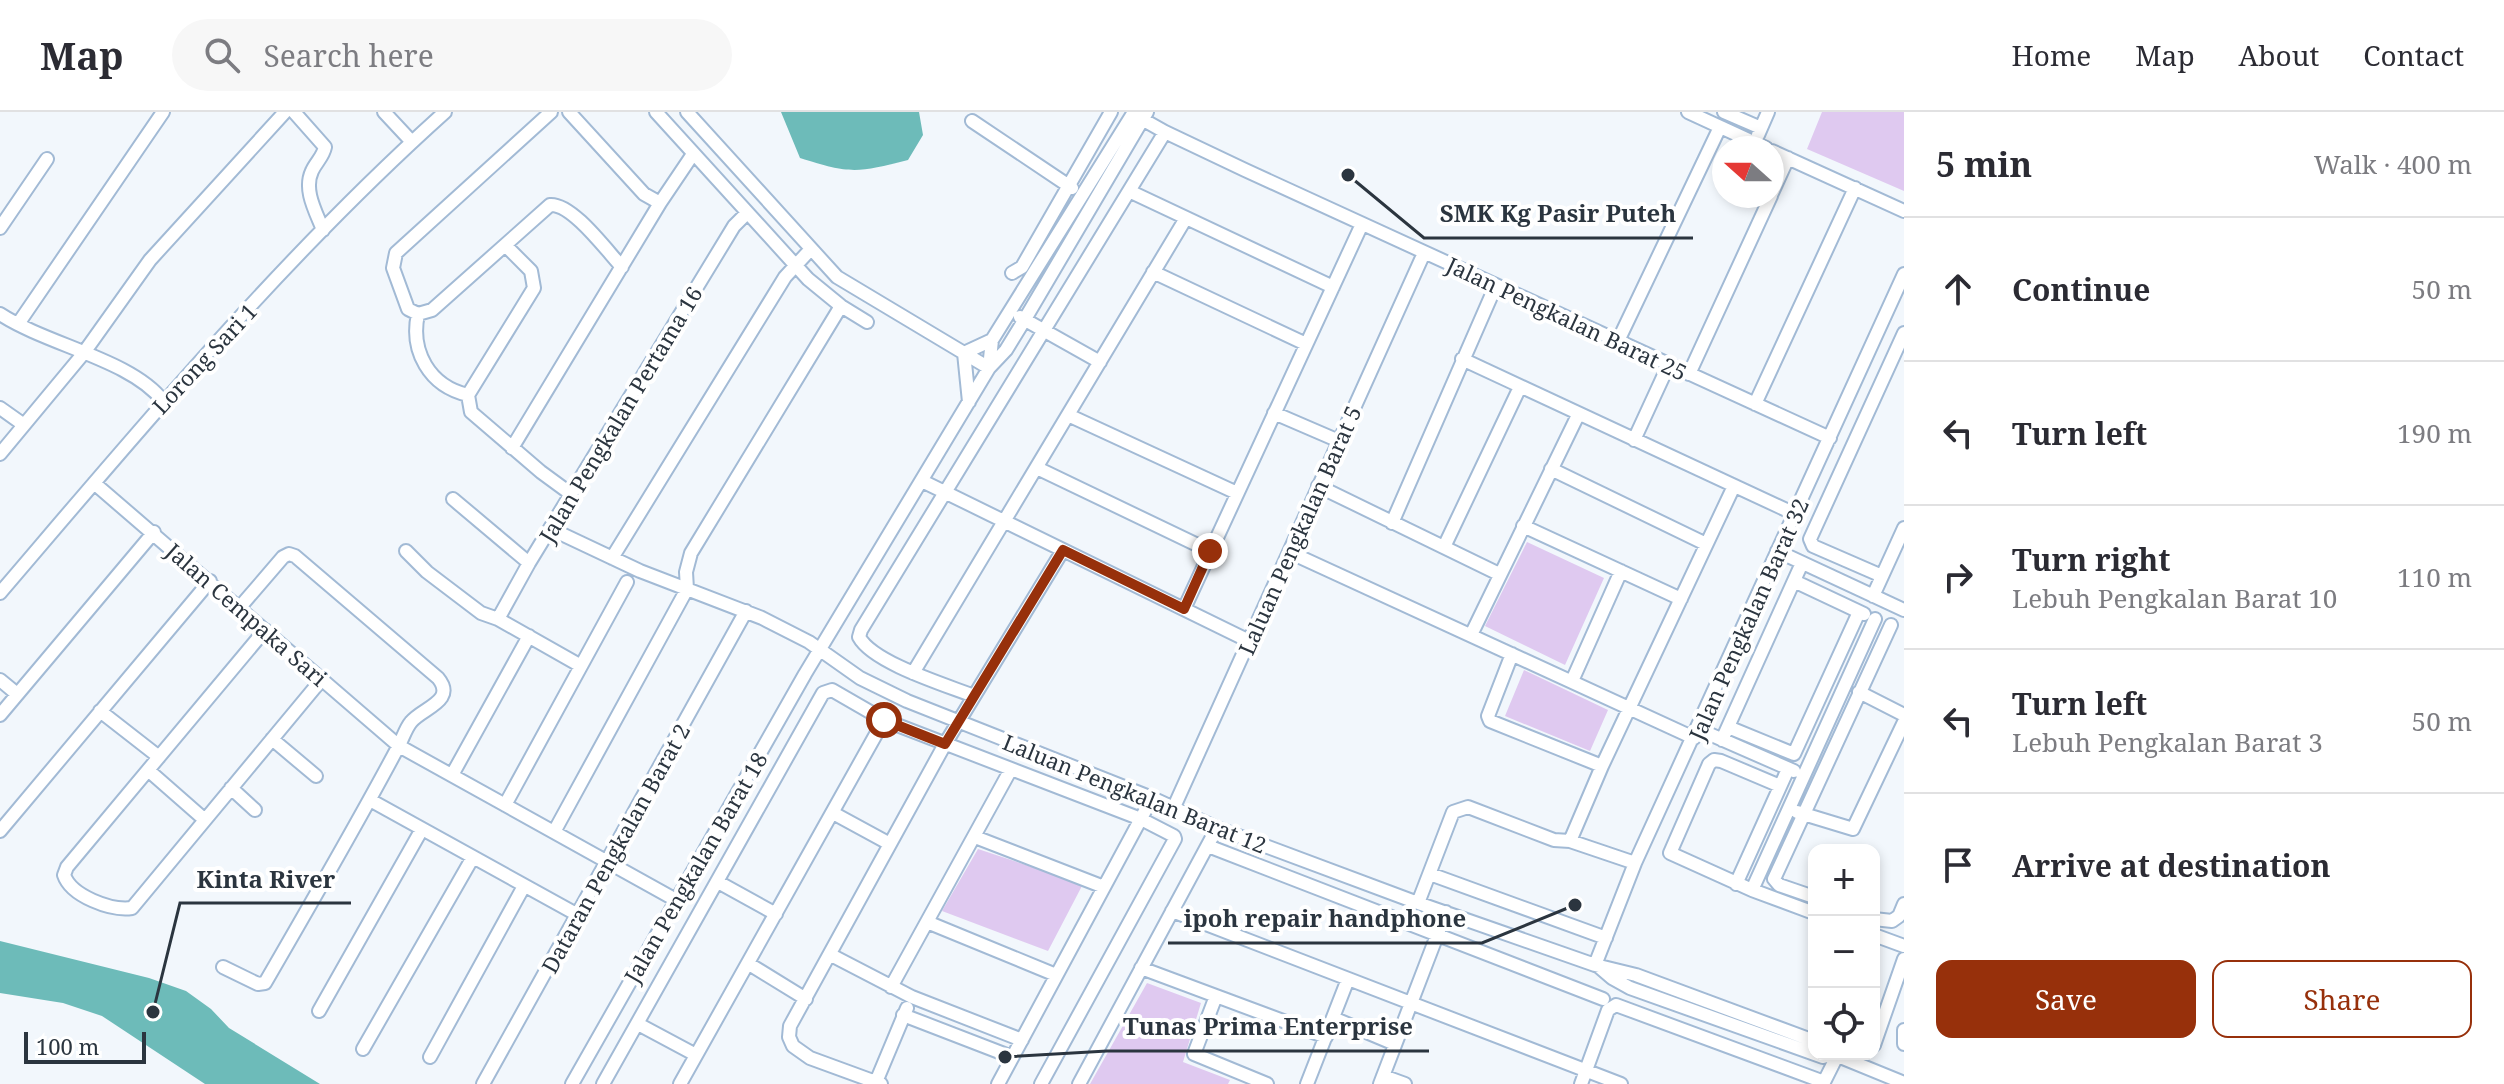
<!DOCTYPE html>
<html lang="en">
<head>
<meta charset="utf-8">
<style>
	body { margin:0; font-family:"Noto Serif",serif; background:#f7f7f7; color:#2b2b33 }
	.controls { position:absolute; right:24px; bottom:24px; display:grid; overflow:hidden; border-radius:16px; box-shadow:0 4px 12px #0003 }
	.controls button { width:72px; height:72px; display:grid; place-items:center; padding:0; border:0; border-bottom:2px solid #e1e1e2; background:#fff; color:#2b2b33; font:40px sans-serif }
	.compass { position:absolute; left:1712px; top:24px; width:72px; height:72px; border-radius:50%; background:#fff; box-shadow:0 4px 12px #0003; rotate:291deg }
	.scale { position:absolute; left:24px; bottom:20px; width:122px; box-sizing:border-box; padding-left:8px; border:4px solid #2b353f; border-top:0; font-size:22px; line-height:28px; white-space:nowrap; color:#2b353f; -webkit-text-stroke:6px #fff; paint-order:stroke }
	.stop { position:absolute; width:24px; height:24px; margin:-18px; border:6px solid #97300b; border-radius:50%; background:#fff }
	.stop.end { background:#97300b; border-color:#fff; box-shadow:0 2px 8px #0008 }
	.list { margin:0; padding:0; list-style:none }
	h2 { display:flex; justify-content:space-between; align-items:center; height:104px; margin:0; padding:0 32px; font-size:34px }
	h2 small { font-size:26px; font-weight:400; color:#7c7c81 }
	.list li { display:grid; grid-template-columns:52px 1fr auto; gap:24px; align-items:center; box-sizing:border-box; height:144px; padding:0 32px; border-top:2px solid #e1e1e2 }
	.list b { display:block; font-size:30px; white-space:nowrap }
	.list p { margin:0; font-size:26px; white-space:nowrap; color:#7c7c81 }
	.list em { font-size:26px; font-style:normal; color:#7c7c81 }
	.actions { display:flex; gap:16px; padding:24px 32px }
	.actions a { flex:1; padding:18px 0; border:2px solid #97300b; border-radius:16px; text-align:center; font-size:28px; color:#97300b }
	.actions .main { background:#97300b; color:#fff }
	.icon { flex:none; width:44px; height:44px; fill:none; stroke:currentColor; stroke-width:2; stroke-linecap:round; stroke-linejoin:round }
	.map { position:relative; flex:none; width:1904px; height:972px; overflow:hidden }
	header { display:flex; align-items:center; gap:48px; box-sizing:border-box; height:112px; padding:0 40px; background:#fff; border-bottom:2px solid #e1e1e2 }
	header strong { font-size:38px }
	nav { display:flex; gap:44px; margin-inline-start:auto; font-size:28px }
	.search { width:560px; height:72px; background:#f7f7f7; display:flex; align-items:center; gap:20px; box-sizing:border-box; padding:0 28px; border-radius:44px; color:#7c7c81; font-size:30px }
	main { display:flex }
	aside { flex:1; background:#fff }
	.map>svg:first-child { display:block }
	.green { fill:#dfc9f0 }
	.water { fill:#6dbbb9 }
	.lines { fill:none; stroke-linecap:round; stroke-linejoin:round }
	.minor-casing { stroke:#a2bad5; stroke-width:16 }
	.minor { stroke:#fff; stroke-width:12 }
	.route { stroke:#97300b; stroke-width:10 }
	.labels { text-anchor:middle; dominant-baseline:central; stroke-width:8; stroke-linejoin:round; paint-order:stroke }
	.street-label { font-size:22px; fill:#2b353f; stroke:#fff }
	.leader { fill:none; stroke:#2b353f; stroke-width:3 }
	.callout-dot { fill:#2b353f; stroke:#fff; stroke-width:3 }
	.callout-label { font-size:24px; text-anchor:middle; font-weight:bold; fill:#2b353f; stroke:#fff; stroke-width:8; stroke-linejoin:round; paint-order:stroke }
</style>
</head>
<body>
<header>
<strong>Map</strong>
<div class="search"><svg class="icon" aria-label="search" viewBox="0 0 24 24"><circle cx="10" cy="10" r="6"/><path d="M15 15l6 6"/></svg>Search here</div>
<nav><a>Home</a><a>Map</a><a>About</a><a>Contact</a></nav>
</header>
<main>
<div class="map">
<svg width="1904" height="972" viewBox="0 0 1904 972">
	<rect width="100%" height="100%" fill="#f2f7fc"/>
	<path class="green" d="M1822 0H1904V79L1807 37Z
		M1527 430 1604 466 1565 553 1485 514Z
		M1524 558 1608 598 1590 639 1505 604Z
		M978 737 1083 772 1048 839 942 799Z
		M1147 871 1201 891 1183 950 1230 968 1228 972H1090Z"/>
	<path class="water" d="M781 0H919L923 23 908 48C857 61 850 62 800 46Z
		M0 829 149 866 186 879 211 897 229 916 320 972H205L102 904 63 891 0 881Z"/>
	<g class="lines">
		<g class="minor-casing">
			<path id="minor" d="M294 0 325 35C323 45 316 50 312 59 303 78 316 100 323 118
				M384 0 412 30
				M551 0 396 141 393 156 408 197 418 202 432 198 550 93C572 91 607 139 622 155
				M569 0 644 82 660 91
				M656 0 808 167 841 194 867 210
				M687 0 837 165 989 256
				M1688 0 1766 36
				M1724 0 1761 16
				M1133 2 1165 20 1245 58 1830 326
				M972 9 1072 76
				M1758 23 1768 0
				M1772 39 1904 99
				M1129 79 1333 175
				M1772 81 1788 46
				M0 116 47 47
				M506 134 531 159 534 176 468 283 471 300 541 360 571 382
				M1153 160 1306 232
				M1012 161 1022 155 1111 0
				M0 202C47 233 132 248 163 289
				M418 202C410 239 429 274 468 283
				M1020 205 1100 250
				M18 212 163 0
				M1618 229 1720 15
				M964 241 969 290
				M964 241 992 228
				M1462 247 1795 402
				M989 256 992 228 1134 0
				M1689 262 1771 84
				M1755 292 1855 76
				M0 296 24 313
				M1274 301 1339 329
				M1068 303 1237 381
				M1634 328 1669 252
				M512 336 660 91 693 42
				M0 342 83 242 150 148 285 0
				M1037 356 1210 439
				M1551 357 1706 432
				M922 369 1249 529
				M94 371 399 634 676 788
				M1318 374 1499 462
				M453 387 529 451
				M1392 411 1496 173
				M1523 414 1681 487
				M551 417 640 459 762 506 809 530 860 566 907 589 1152 686 1217 716 1418 791 1595 853 1636 863 1814 929
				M1444 435 1520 275
				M406 439 427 460 481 501 498 507 581 554
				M1777 439 1904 498
				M1289 440 1694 626
				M612 446 785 165 810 138
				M1882 464 1813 434 1810 427 1904 221
				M1794 469 1864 502
				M0 481C142 315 282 146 445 0
				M1873 484 1904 416
				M1184 497 1362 112
				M498 507 529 451 734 114 747 101
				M265 518 67 755 64 763C71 784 111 799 132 796L322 567
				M1471 523 1578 303
				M1512 542 1488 604 1490 609 1602 654
				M913 561 1186 106
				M0 568 17 582
				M1572 569 1621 459
				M1859 580 1904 603
				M974 584C946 573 873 551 859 525L861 518 1165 20
				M100 599 159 645
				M0 603 154 420
				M1728 615 1794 642 1859 500
				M1698 617 1794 659
				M272 627 316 664
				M1722 628 1802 451
				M148 658 205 708
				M452 663 529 524
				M1780 674 1721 649 1714 648 1709 652 1670 741 1752 778 1814 801
				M231 676 255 698
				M370 688 578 803
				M505 693 627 470
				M1174 695 1424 141
				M1797 700 1853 717 1904 610
				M833 701 890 732
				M0 719 210 469
				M554 720 687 477 686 460 691 441 841 194
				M975 725 1104 775
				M1570 729 1602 654 1734 374
				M1208 734 1603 887
				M1430 762 1606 826
				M718 770 776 802
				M1736 772 1788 657
				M1752 778 1875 507
				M1814 785 1779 773 1774 767 1891 513
				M1418 791 1453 700 1468 695 1554 728 1570 729 1635 751
				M1172 799 1621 972
				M1874 807 1892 809 1899 804 1904 792
				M927 810 1056 863
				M1874 823 1904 834
				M831 843 912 885 1022 928
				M749 852 806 887
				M1595 853 1635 751 1904 162
				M1598 854 1612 866 1630 876 1823 945 1833 942 1904 971
				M223 855 258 872 265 871C310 793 355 716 397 637 402 629 405 617 411 610 422 596 457 589 438 566L295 444 289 442 283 445 240 495
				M1141 856 1326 925
				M891 875 1011 657
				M1216 884 1194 942 1267 972
				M319 899 422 717
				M903 903 1012 945
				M1333 906 1395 932
				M638 912 696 943
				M1904 918V932
				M1874 933 1904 847
				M363 937 473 745
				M430 945 524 774
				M1383 964 1405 972
				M876 970 907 896
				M483 972 746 499
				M572 972 805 562 989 256 1006 238 1025 207 1147 0
				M603 972 823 581 832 578 884 608 1141 707 1174 724 1175 727 1041 972
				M680 972 884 608
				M881 972 810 946 793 934 789 925 790 914 945 632 1063 438
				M998 972 1152 686
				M1079 972 1217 716
				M1307 972 1348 867
				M1380 972 1446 800
				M1581 972 1608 898 1616 893 1824 970
				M1823 972 1837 944"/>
		</g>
		<use href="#minor" class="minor"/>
	</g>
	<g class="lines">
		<path class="route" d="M884 608 945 632 1063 438 1184 497 1210 439"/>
	</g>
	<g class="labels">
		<g class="street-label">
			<text transform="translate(1567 206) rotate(25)">Jalan Pengkalan Barat 25</text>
			<text transform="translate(204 246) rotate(-47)">Lorong Sari 1</text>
			<text transform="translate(620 302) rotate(-59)">Jalan Pengkalan Pertama 16</text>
			<text transform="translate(1299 418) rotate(-66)">Laluan Pengkalan Barat 5</text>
			<text transform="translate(247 502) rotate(41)">Jalan Cempaka Sari</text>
			<text transform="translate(1748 507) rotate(-66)">Jalan Pengkalan Barat 32</text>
			<text transform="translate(1135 681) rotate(22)">Laluan Pengkalan Barat 12</text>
			<text transform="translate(615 736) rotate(-61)">Dataran Pengkalan Barat 2</text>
			<text transform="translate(695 755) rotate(-60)">Jalan Pengkalan Barat 18</text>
		</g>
	</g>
	<path class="leader" d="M1348 63L1424 126H1693M153 900L180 791H351M1575 793L1482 831H1168M1005 945L1107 939H1429"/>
	<g class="callout-dot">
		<circle cx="1348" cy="63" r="8"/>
		<circle cx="153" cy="900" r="8"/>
		<circle cx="1575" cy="793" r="8"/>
		<circle cx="1005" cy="945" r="8"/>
	</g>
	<g class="callout-label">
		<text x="1558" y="110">SMK Kg Pasir Puteh</text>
		<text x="266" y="776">Kinta River</text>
		<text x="1325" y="815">ipoh repair handphone</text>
		<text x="1268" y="923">Tunas Prima Enterprise</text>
	</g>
</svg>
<div class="controls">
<button>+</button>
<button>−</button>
<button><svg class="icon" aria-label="locate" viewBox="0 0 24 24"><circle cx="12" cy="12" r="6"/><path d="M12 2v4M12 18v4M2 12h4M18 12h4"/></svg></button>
</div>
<svg class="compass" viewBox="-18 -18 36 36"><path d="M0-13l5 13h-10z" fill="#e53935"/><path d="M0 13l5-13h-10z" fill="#7c7c81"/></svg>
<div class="scale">100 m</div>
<div class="stop" style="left:884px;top:608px"></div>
<div class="stop end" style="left:1210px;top:439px"></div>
</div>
<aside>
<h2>5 min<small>Walk · 400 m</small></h2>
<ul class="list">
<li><svg class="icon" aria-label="ahead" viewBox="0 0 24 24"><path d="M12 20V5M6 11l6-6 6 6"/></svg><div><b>Continue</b></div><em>50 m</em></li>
<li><svg class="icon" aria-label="left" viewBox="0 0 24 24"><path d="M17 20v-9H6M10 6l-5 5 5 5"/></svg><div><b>Turn left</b></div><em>190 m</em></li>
<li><svg class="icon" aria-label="right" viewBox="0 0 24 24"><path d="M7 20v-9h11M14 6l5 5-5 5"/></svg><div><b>Turn right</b><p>Lebuh Pengkalan Barat 10</p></div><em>110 m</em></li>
<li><svg class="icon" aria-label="left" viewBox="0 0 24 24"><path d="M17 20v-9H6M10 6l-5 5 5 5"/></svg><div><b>Turn left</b><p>Lebuh Pengkalan Barat 3</p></div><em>50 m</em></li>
<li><svg class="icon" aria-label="arrive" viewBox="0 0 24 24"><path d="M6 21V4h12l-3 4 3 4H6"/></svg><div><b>Arrive at destination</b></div></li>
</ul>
<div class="actions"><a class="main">Save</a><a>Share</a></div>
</aside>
</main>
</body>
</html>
